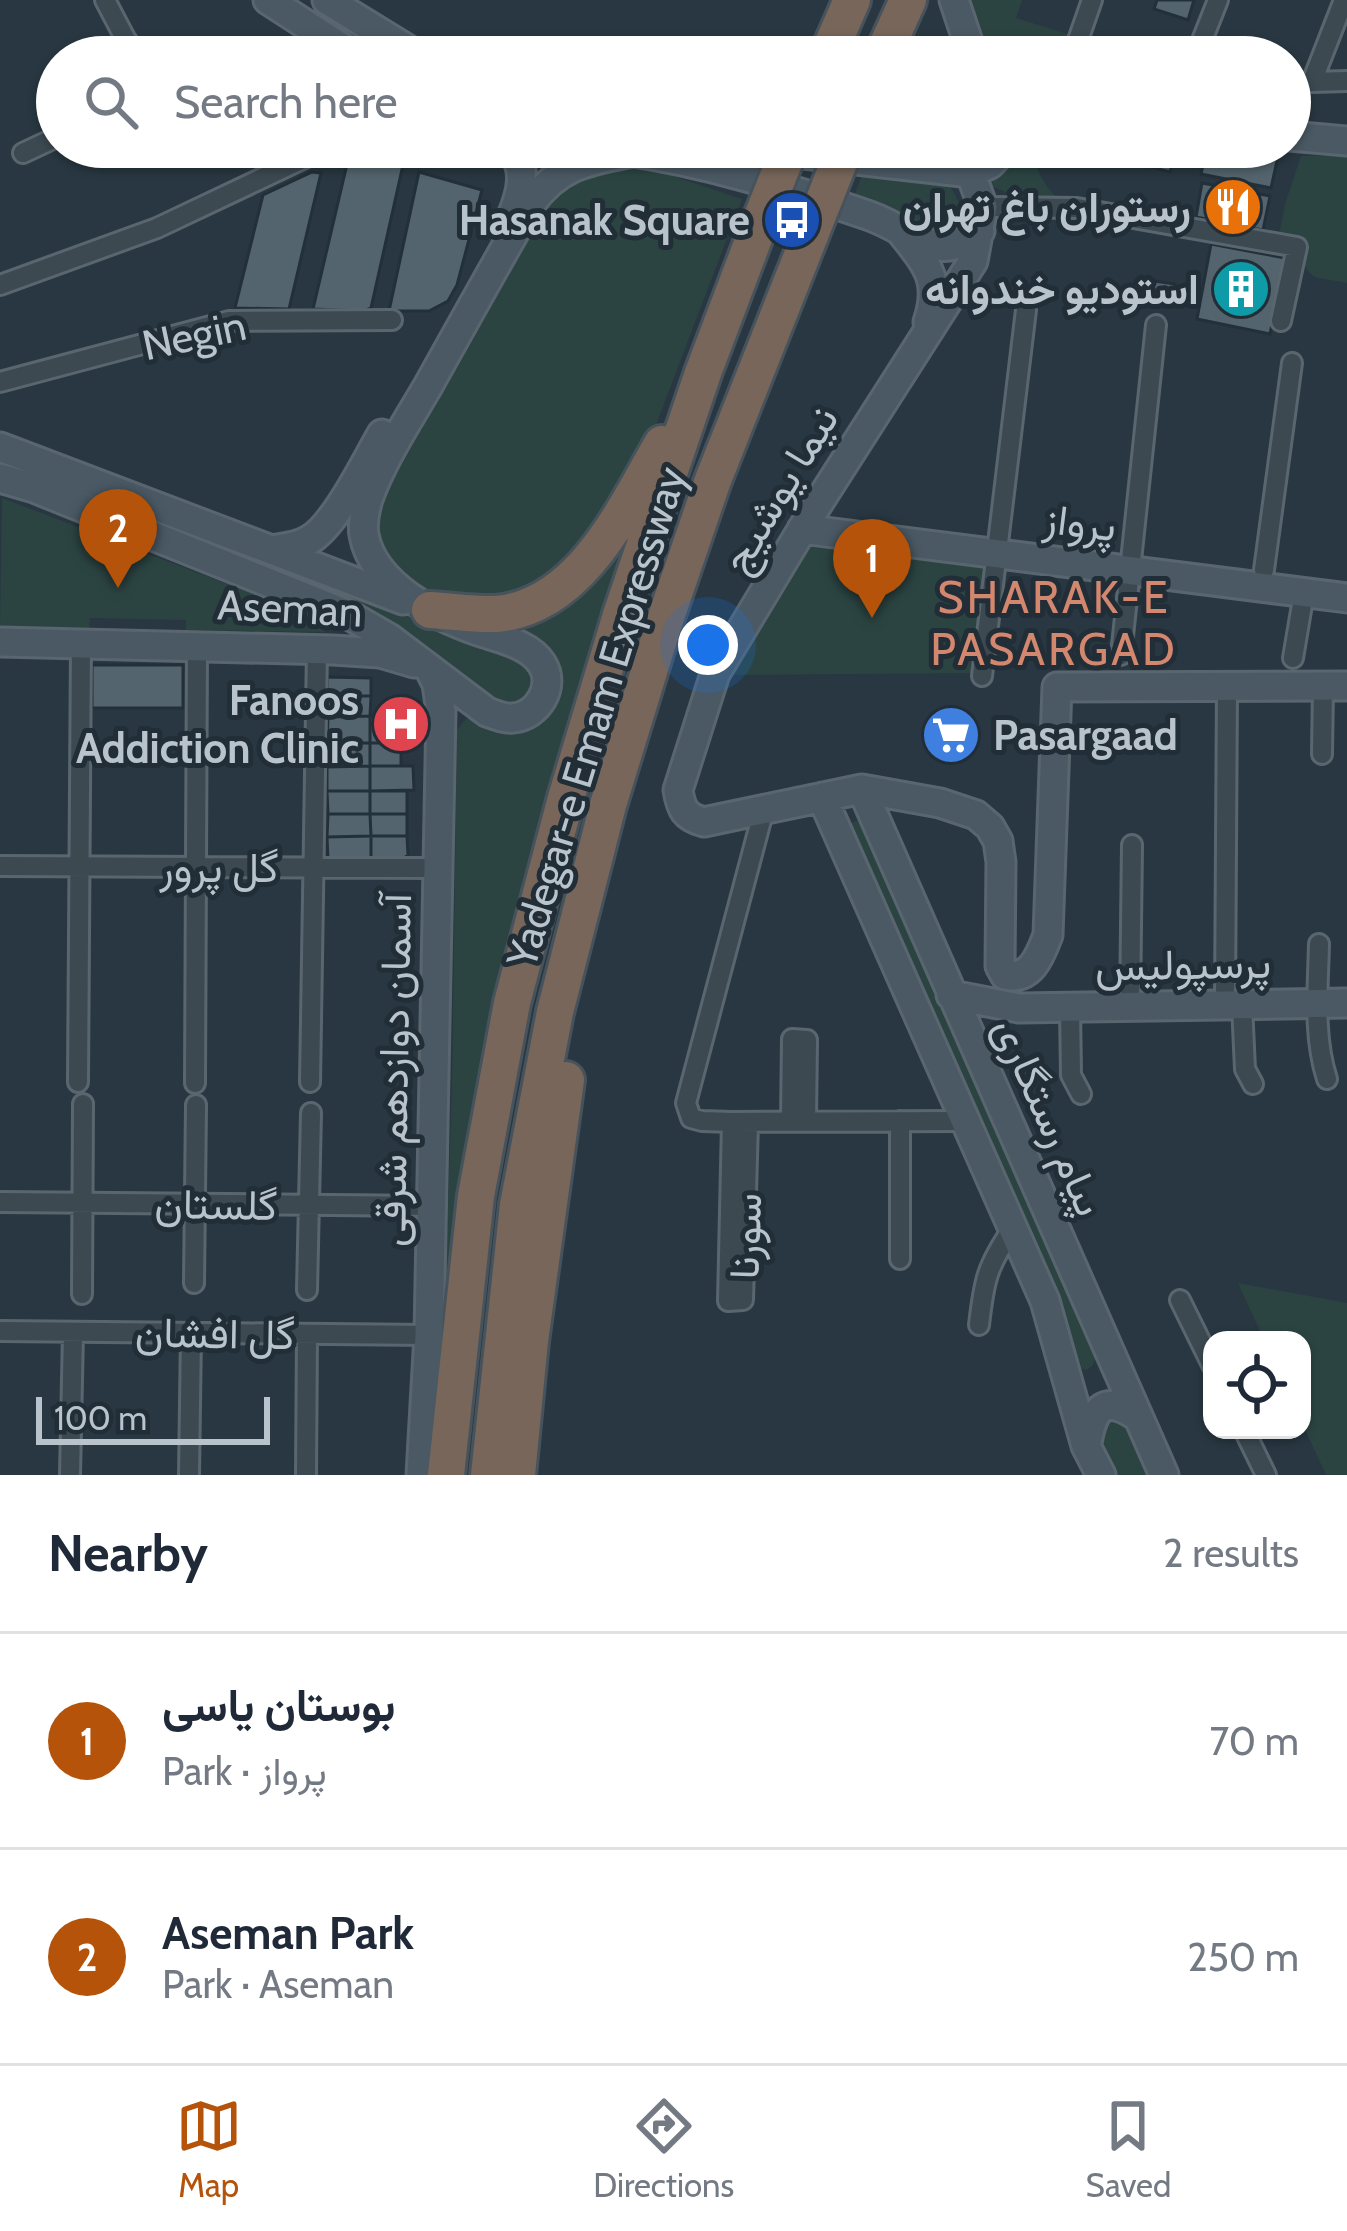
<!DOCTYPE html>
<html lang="en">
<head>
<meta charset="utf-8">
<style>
	body { margin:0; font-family:Cabin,Vazirmatn,sans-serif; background:#f6f6f7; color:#1f2937 }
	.controls { position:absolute; right:36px; bottom:36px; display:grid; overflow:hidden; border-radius:24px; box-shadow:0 3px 9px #0004 }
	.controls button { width:108px; height:108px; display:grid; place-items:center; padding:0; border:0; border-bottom:3px solid #e0e1e3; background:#fff; color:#1f2937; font:60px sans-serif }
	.scale { position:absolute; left:36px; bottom:30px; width:234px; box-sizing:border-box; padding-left:12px; border:6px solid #b9c3cb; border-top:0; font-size:33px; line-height:42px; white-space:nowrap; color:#b9c3cb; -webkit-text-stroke:9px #212e37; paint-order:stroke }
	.you { position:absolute; left:708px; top:645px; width:42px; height:42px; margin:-30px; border:9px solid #fff; border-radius:50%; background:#1a73e8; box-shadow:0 0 0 18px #1a73e833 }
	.badge { display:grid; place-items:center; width:78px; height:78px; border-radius:50%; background:#b45309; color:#fff; font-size:39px; font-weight:700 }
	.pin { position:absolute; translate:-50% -99px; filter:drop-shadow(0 3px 6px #0008) }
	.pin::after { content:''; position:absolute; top:63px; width:42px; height:36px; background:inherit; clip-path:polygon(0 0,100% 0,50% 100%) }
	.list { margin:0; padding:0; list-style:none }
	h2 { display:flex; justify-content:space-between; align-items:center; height:156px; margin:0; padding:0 48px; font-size:51px }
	h2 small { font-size:39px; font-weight:400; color:#747a83 }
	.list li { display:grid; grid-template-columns:78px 1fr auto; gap:36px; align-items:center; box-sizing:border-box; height:216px; padding:0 48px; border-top:3px solid #e0e1e3 }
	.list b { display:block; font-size:45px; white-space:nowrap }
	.list p { margin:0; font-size:39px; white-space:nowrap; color:#747a83 }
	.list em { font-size:39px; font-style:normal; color:#747a83 }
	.icon { flex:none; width:66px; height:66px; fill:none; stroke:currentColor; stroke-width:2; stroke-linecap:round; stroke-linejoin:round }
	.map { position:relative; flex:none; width:1347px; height:1475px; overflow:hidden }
	.search { position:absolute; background:#fff; box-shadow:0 3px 9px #0004; left:36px; right:36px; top:36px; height:132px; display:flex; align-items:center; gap:30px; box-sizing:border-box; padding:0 42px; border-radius:66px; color:#747a83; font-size:45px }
	.sheet { height:588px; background:#fff }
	nav { display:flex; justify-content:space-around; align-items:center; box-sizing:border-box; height:168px; border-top:3px solid #e0e1e3; background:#fff; font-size:33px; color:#747a83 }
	nav a { display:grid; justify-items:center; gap:6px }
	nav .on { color:#b45309 }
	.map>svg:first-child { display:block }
	.green { fill:#2b4442 }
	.building { fill:#53646e; stroke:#233039; stroke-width:3 }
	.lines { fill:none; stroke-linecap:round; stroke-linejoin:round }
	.street-casing { stroke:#5a666f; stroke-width:24 }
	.secondary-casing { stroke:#5a666f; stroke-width:33 }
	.highway-casing { stroke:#47535c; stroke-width:42 }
	.street { stroke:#3c4951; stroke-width:18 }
	.secondary { stroke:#4a5964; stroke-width:27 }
	.highway { stroke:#776659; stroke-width:36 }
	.highway-bridge-casing { stroke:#47535c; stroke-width:42; stroke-linecap:butt }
	.highway-bridge { stroke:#776659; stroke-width:36 }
	.labels { text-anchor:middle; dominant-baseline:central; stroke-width:10; stroke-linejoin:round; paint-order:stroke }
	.poi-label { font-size:42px; font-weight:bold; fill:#b9c3cb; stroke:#212e37; text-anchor:end }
	.street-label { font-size:42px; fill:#b9c3cb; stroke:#212e37 }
	.neighbourhood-label { font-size:45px; letter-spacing:3px; fill:#d2876e; stroke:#212e37 }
</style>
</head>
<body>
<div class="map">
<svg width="1347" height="1475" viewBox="0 0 1347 1475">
	<rect width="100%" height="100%" fill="#283741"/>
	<path class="green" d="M961 0H1022L1016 18 1071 35 1063 57H978Z
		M1020 147H1032C1034 166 1044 187 1058 198 1037 198 1010 197 992 186 992 171 1008 155 1020 147Z
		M1301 156H1347V283C1314 276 1305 283 1302 246L1278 241 1285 204Z
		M640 165 742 199 651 438 591 540 515 604 432 596 402 583 378 555 376 511 396 466 544 200 585 170Z
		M863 173 945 182C964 199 968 229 940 237L853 199Z
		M0 458 514 652 533 668 535 691 524 703 499 707 358 609 0 468Z
		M645 495 452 1250 445 1301 452 1081 457 730 466 719 542 712 524 636 500 619Z
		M2 498 308 615 327 625 324 632 186 630V620L90 618 89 628 0 626Z
		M815 536 987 563 975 673 727 675Z
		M866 817 1097 1355 1092 1366 1086 1370 1075 1367 844 826Z
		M1238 1283 1347 1303V1475H1326L1302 1423V1340H1264Z
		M1102 1415 1124 1417 1157 1475H1109L1093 1444Z"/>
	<path class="building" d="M1157 0H1194L1188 20 1154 9Z
		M1138 147H1176L1170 172 1135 163Z
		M1207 147H1255L1279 152 1271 188 1201 174Z
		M373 148 405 156 371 308 364 311 313 309 348 160Z
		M312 172 321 173 289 309 235 308 263 195Z
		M419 172 482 190 457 285 448 301 429 311H389Z
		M1202 183 1270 196 1263 230 1196 217Z
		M1211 244 1285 258 1270 334 1197 319Z
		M1147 280 1175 284 1171 307 1143 302Z
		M92 665H183V708H92Z
		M327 677 371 678V696H327Z
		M327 696H371L370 716 328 717Z
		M409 715V743H370V716Z
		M370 716V743H327L328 717Z
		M327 743H370V766L327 767Z
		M370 743H401V766H370Z
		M370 766H413L414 790 370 791Z
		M370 766V791H327V767Z
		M327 791H370V814H328Z
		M370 791H407V814H370Z
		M328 814H370L371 836 327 837Z
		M370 814H407V836H371Z
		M371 836H407L408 855 400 861 371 860Z
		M371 836V860H328L327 837Z"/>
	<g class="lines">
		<g class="street-casing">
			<path id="street" d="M105 0 135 57
				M1344 0 1312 82 1347 81
				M1077 43 1092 0
				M1201 43 1218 0
				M97 57 127 41
				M23 153 57 137
				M983 207 1077 208 1297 247 1281 321
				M0 285 157 228 328 147
				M0 382 229 321 392 320
				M1264 570 1292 363
				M1121 655 1156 325
				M1293 658 1304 593
				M982 676 1026 310
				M1322 754 1323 686
				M764 809 686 1103 691 1118 702 1121 732 1122 966 1121
				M0 866 439 868
				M1319 944C1318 988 1313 1036 1327 1079
				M1225 1005 1227 686
				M1242 1005 1245 1069 1253 1084
				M1130 1007 1132 845
				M1070 1008 1071 1075 1081 1094
				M78 1082 81 643
				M310 1082 317 650
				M195 1083 197 645
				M791 1121 792 1039 807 1040 806 1121
				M732 1122 728 1301 743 1300 748 1122
				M0 1202 432 1206
				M900 1259V1121
				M194 1283 196 1105
				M307 1290 311 1113
				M82 1294 83 1104
				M1180 1300 1212 1365
				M979 1325C984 1280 987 1266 1013 1228
				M0 1331 429 1335
				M1244 1430 1266 1475
				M70 1475 73 1332
				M189 1475 191 1333
				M306 1475 307 1334"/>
		</g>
		<g class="secondary-casing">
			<path id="secondary" d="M268 0 356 57
				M327 0 420 57
				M954 0 973 57
				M1290 136 1347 141
				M510 147C528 168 522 192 512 216
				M741 147 971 173
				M961 147 983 207 973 261 812 513 715 674 678 790C681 809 685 817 704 822L862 789 940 803 976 815 990 827 998 841 1001 862 1000 966 1005 975C1031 981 1040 956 1048 935L1057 687 1347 686
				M620 150C705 162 789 188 870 216 893 224 914 241 938 246 954 249 967 239 980 231
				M971 173 990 164 1006 147
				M902 233C927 265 942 280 928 322
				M0 447 403 600
				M0 478 34 488 349 615 389 638 487 712C496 715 504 719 513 718 538 716 556 686 542 664 530 644 498 638 478 631 435 616 373 585 364 535 362 524 365 510 368 499 382 460 407 422 428 386 462 325 496 264 531 203 560 164 588 161 633 152
				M802 529 1347 598
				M271 550C284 548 298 547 309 540 335 526 366 461 382 434
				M0 642 333 650 380 653 414 663
				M862 789 1164 1475
				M822 797 1045 1301 1086 1446 1101 1475
				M951 995 1019 1008 1347 1003
				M1087 1443C1093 1407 1105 1394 1138 1417
				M421 1475 429 1335 441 711 437 684 429 668"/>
		</g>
		<g class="highway-casing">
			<path id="highway" d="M827 57 852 0
				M882 57 908 0
				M430 610C451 611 474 615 496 614 581 607 625 508 662 444
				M446 1475 476 1196 512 1003 566 798 621 615 703 373 762 217
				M489 1475 518 1205 555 1012 608 805 663 626 713 480 811 233
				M517 1475 530 1341 566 1080"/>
		</g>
		<use href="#street" class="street"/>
		<use href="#secondary" class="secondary"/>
		<use href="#highway" class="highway"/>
		<g class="highway-bridge-casing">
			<path id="highway-bridge" d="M762 217 790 147
				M811 233 845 147"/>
		</g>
		<use href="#highway-bridge" class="highway-bridge"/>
	</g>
	<defs>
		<g id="restaurant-disc" transform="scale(3)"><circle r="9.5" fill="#e8710a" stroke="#212e37"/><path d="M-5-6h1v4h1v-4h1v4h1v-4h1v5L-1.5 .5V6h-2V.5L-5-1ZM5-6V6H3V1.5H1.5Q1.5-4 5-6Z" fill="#fff"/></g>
		<g id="bus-disc" transform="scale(3)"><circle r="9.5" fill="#1a4fb4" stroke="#212e37"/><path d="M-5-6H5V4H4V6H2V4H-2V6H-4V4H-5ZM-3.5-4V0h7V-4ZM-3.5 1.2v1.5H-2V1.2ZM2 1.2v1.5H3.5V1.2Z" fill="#fff"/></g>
		<g id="building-disc" transform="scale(3)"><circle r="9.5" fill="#0f9aa8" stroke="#212e37"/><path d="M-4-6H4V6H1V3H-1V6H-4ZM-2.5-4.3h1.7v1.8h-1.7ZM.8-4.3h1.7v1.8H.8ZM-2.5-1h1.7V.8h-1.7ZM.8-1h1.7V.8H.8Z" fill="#fff"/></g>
		<g id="hospital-disc" transform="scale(3)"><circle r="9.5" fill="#e0444e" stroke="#212e37"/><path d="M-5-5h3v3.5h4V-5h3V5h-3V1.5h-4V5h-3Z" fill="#fff"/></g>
		<g id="supermarket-disc" transform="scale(3)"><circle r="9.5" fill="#3f7fe0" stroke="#212e37"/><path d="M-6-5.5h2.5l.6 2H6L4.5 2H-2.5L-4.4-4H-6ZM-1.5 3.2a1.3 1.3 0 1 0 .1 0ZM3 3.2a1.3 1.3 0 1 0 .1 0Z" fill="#fff"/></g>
	</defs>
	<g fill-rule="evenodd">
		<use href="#restaurant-disc" x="1233" y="207"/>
		<use href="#bus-disc" x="792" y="220"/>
		<use href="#building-disc" x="1241" y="289"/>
		<use href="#hospital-disc" x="401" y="724"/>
		<use href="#supermarket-disc" x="951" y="735"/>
	</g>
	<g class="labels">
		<g class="poi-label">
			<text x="1191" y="207">رستوران باغ تهران</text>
			<text x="750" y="220">Hasanak Square</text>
			<text x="1199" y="289">استودیو خندوانه</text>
			<text x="359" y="700">Fanoos<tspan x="359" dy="48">Addiction Clinic</tspan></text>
			<text x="993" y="735" text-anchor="start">Pasargaad</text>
		</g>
		<g class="street-label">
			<text transform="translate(194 335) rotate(-12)">Negin</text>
			<text transform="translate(779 489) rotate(-59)">نیما یوشیج</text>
			<text transform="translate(1080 522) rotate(7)">پرواز</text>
			<text transform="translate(290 608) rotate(3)">Aseman</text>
			<text transform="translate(596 717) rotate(-73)">Yadegar-e Emam Expressway</text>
			<text x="219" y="867">گل پرور</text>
			<text transform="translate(1183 964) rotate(-1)">پرسپولیس</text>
			<text transform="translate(393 1070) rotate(-89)">آسمان دوازدهم شرقی</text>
			<text transform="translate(1050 1116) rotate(66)">پیام رستگاری</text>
			<text transform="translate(216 1204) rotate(1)">گلستان</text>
			<text transform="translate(745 1236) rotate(-88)">سورنا</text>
			<text transform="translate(215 1333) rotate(1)">گل افشان</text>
		</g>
		<g class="neighbourhood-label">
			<text x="1054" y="597">SHARAK-E<tspan x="1054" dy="52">PASARGAD</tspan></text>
		</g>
	</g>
</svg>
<div class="controls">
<button><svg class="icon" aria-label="locate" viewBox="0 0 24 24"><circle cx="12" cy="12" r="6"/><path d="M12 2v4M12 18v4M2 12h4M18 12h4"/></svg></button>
</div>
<div class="scale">100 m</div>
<div class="you"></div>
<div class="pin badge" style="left:872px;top:618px">1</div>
<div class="pin badge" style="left:118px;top:588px">2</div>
<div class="search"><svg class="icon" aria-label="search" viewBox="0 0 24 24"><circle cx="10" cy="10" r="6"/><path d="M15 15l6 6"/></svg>Search here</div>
</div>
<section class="sheet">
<h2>Nearby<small>2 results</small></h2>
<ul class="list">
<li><span class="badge">1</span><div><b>بوستان یاسی</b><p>Park · پرواز</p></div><em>70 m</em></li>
<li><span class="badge">2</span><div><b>Aseman Park</b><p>Park · Aseman</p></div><em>250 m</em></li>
</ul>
</section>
<nav>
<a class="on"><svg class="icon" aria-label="map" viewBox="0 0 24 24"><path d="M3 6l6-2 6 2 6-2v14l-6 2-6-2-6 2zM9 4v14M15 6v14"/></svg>Map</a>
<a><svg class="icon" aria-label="directions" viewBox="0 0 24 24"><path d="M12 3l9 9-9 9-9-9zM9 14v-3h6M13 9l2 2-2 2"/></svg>Directions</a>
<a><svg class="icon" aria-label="saved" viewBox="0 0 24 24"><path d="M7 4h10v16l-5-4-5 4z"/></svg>Saved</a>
</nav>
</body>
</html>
